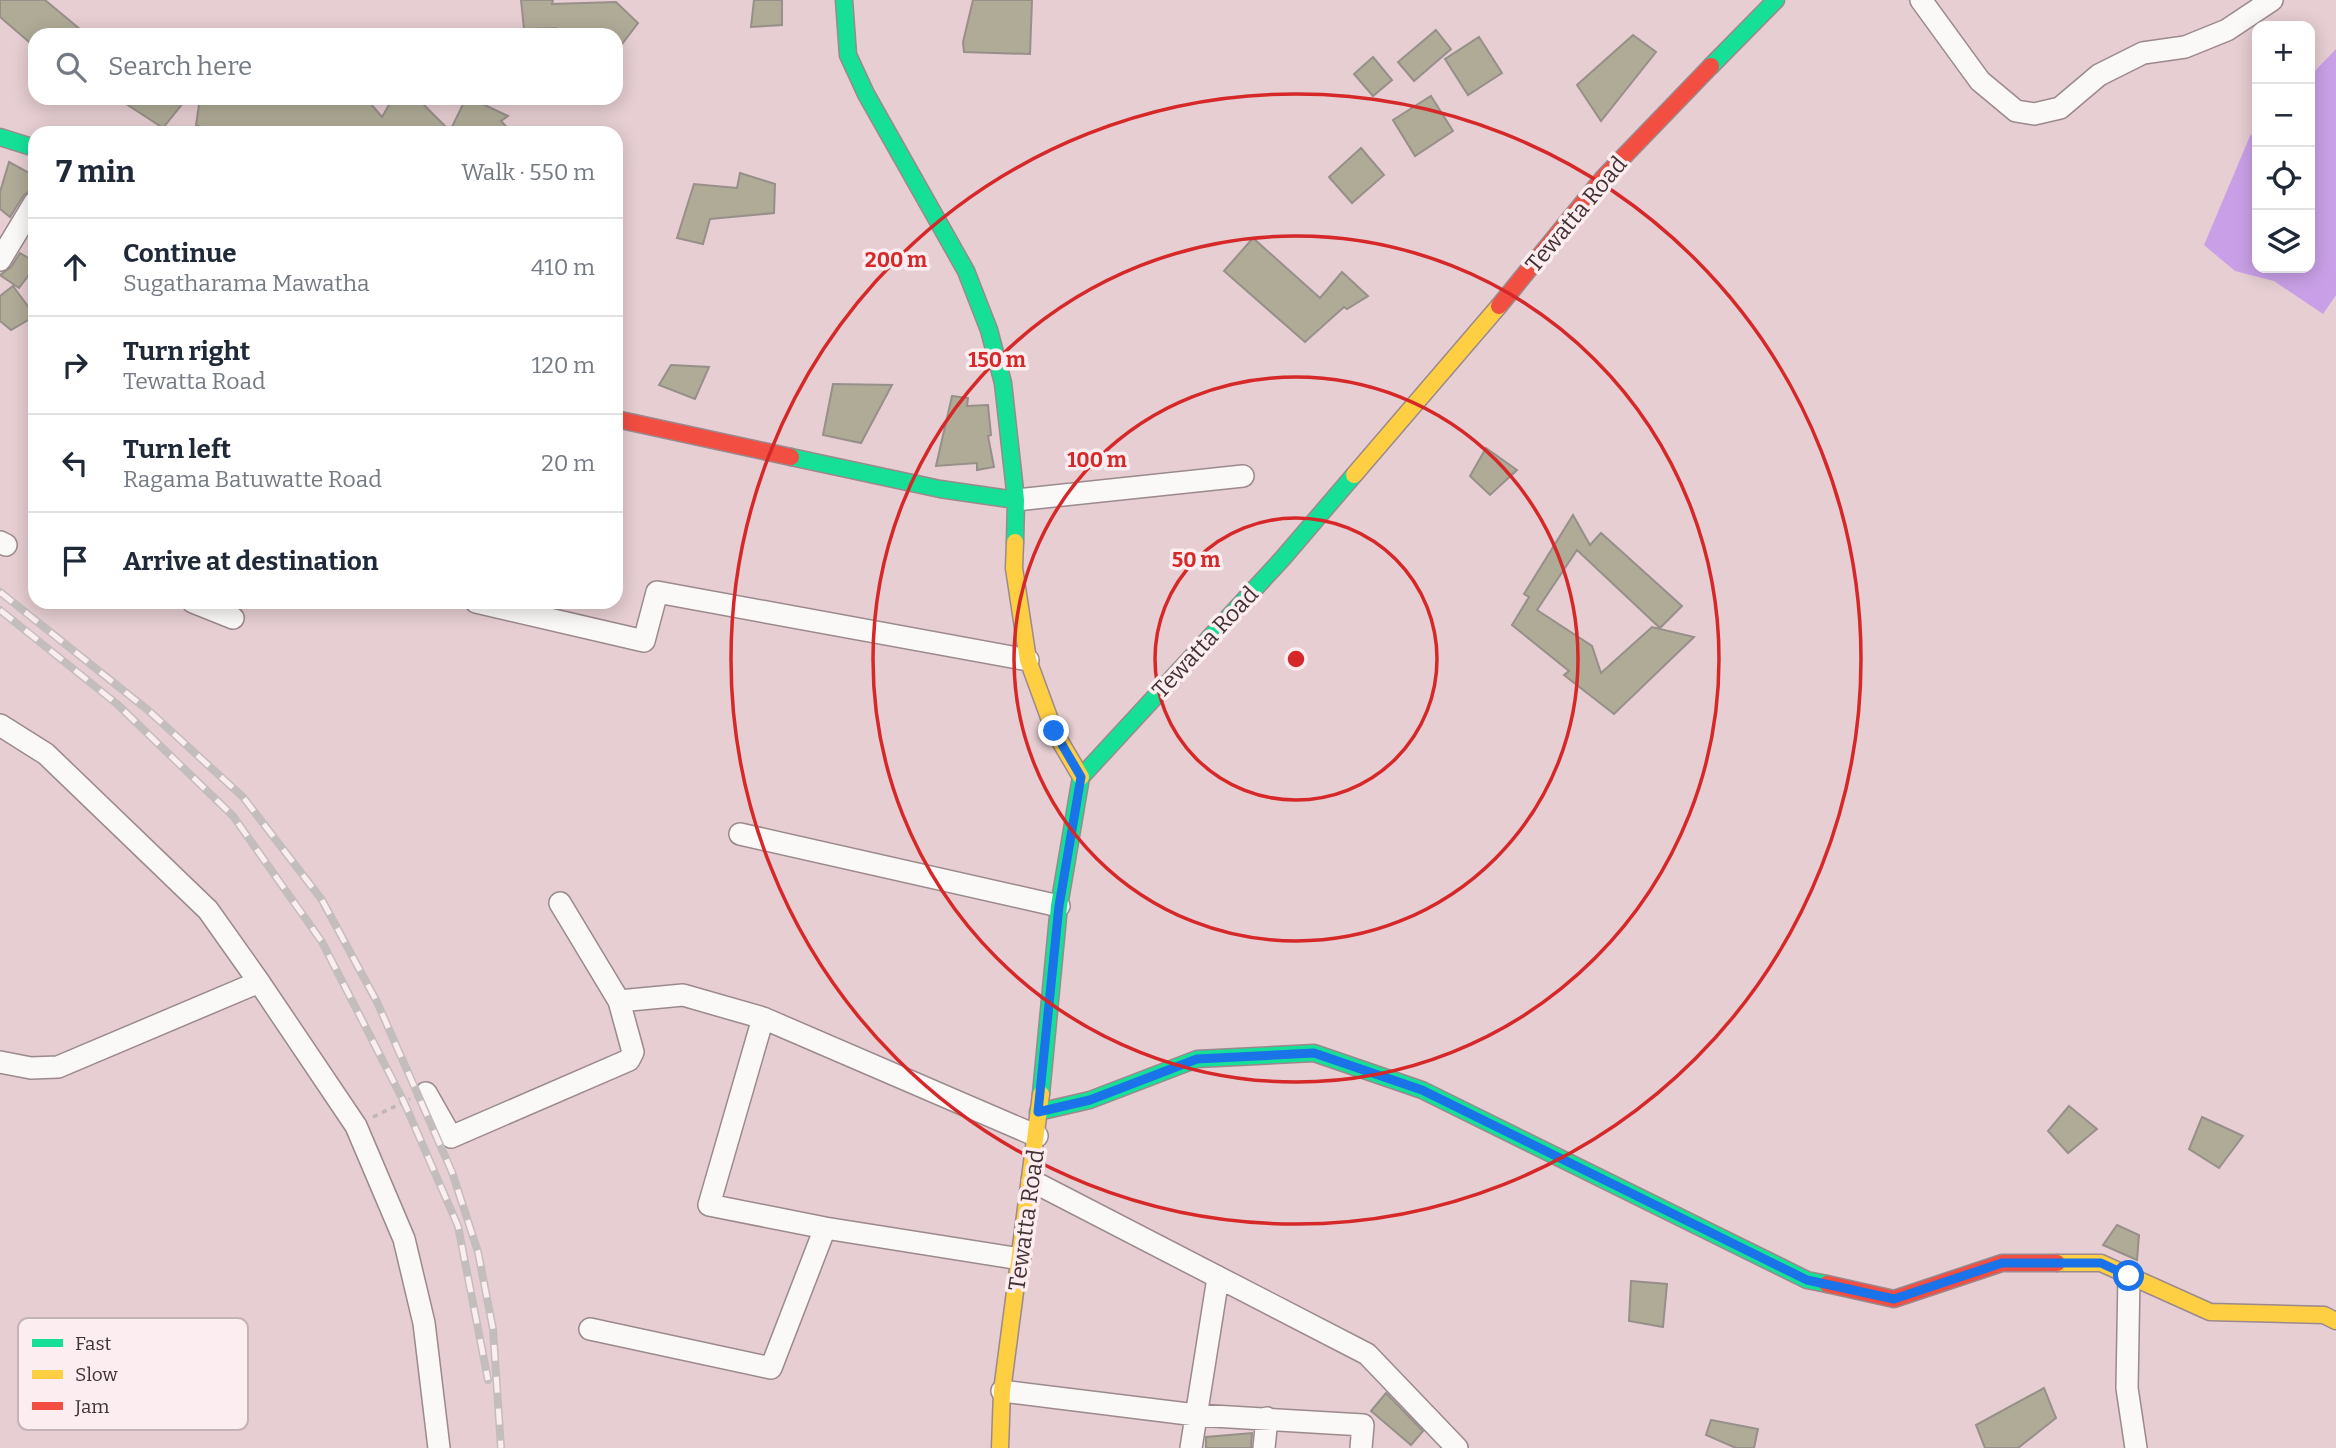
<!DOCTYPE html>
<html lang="en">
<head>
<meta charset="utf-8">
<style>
	body { margin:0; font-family:Bitter,serif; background:#f2f2f3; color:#1f2937 }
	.controls { position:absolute; right:21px; top:21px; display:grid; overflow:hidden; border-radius:14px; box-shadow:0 4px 18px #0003 }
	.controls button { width:63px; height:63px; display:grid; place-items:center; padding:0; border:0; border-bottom:2px solid #e0e1e3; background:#fff; color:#1f2937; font:35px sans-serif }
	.stop { position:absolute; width:21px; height:21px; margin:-16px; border:5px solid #1a73e8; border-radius:50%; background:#fff }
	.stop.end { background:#1a73e8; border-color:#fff; box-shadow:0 2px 7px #0008 }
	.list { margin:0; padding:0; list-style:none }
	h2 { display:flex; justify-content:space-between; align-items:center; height:91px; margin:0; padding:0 28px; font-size:30px }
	h2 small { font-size:23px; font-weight:400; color:#747a83 }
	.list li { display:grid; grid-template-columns:46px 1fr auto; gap:21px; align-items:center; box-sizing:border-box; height:98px; padding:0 28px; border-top:2px solid #e0e1e3 }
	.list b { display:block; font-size:26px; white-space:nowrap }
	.list p { margin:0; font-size:23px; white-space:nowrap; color:#747a83 }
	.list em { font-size:23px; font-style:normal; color:#747a83 }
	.icon { flex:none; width:38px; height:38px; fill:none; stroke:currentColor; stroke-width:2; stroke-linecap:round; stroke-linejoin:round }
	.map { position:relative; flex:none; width:2336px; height:1448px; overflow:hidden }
	.search { position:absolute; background:#fff; box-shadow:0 4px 18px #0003; left:28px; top:28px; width:595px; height:77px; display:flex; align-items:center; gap:18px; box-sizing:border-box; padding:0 24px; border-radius:21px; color:#747a83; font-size:26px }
	.panel { position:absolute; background:#fff; box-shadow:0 4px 18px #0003; left:28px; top:126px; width:595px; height:483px; border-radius:21px }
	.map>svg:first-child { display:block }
	.water { fill:#c9a0e7 }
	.building { fill:#afab97; stroke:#978f89; stroke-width:2 }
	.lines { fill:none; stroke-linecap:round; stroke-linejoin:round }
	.street-casing { stroke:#9b898d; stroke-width:24 }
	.fast-casing { stroke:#9b898d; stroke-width:19 }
	.slow-casing { stroke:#9b898d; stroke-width:19 }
	.jam-casing { stroke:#9b898d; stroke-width:19 }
	.path { stroke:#beb6b8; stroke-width:3.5; stroke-dasharray:5 5; stroke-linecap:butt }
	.street { stroke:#fbf8f8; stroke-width:21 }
	.fast { stroke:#16e098; stroke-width:16 }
	.slow { stroke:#ffcf43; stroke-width:16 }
	.jam { stroke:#f24e42; stroke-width:16 }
	.rail-casing { stroke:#c3bdbe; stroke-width:8 }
	.rail { stroke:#fcedf0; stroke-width:5; stroke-dasharray:16; stroke-linecap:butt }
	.route { stroke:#1a73e8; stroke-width:9 }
	.ring { fill:none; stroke:#d62828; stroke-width:3.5 }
	.labels { text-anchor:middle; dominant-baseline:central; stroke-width:7; stroke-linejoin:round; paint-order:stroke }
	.street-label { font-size:23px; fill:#423034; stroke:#fcedf0 }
	.key { fill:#fcedf0; stroke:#c4b4b8; stroke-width:2 }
	.key-label { font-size:19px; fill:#423034 }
	.centre { fill:#d62828; stroke:#fcedf0; stroke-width:3.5 }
	.ring-label { font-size:21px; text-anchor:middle; font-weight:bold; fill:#d62828; stroke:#fcedf0; stroke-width:7; stroke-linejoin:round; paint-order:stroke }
</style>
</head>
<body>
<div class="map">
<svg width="2336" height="1448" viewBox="0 0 2336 1448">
	<rect width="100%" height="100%" fill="#e6ced2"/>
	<path class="water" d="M2336 49V295L2323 314 2274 281 2235 271 2204 245 2250 136 2257 129V268H2310V76Z"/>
	<path class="building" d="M0 0H45L87 35H35V47L0 17Z
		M521 0H553L552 4 616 2 638 23 616 52V35H554L556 28 524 29Z
		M754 0H782V25L751 27Z
		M973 0H1032L1030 54 964 52 963 42Z
		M1436 30 1451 49 1414 81 1398 62Z
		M1633 35 1656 52 1601 121 1577 85Z
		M1479 37 1502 73 1468 95 1445 59Z
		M1373 57 1392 80 1373 96 1354 74Z
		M1431 96 1453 131 1415 156 1393 120Z
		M117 98H187L163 128Z
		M200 98H366L382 117 393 98H417L450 131 466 98H470L508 116 501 121 512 133H215L196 125Z
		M1361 148 1384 175 1352 203 1329 177Z
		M9 162 35 176V187L24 195 10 217 0 209V192Z
		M740 173 775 184 774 213 710 219 703 244 677 238 694 184 737 188Z
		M1253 238 1320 298 1342 272 1368 296 1347 309 1344 307 1305 342 1224 271Z
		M20 253 35 262V267L19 288 0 275 11 267Z
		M13 286 35 316 11 330 0 321V296Z
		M671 365 709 367 695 399 659 385Z
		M833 384 892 385 861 443 823 435Z
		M952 396 968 398 967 406 988 405 991 435 988 436 994 467 977 470V463L936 466Z
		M1486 448 1517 470 1490 495 1470 476Z
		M1573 515 1590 545 1601 533 1682 606 1660 628 1577 550 1537 610 1592 646 1601 673 1652 627 1694 637 1614 714 1564 675 1569 671 1512 625 1529 597 1524 594Z
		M2069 1106 2097 1129 2068 1153 2048 1131Z
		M2202 1117 2243 1136 2219 1168 2189 1149Z
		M2117 1225 2139 1235 2137 1260 2103 1245Z
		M1631 1281 1667 1284 1663 1327 1629 1321Z
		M2044 1388 2056 1418 2018 1448H1985L1976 1425Z
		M1386 1393 1423 1431 1411 1445 1371 1411Z
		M1711 1420 1758 1429 1754 1448H1736L1706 1435Z
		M1252 1433 1251 1448H1206V1437Z"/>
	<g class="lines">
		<g class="street-casing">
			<path id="street" d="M1921 0 1980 81 2016 111 2034 114 2060 108 2099 75 2143 53 2185 47 2227 30 2272 0
				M0 260 35 202
				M1016 500 1243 476
				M0 542 6 545
				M193 602 233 618
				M476 602 644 641 657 592 1028 660
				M0 725 46 754 208 910 259 982
				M740 834 1059 906
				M560 903 619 1001
				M763 1018 709 1205 825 1228
				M0 1062 31 1068 58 1067 259 982 356 1126 404 1239 424 1323 439 1448
				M426 1093 451 1137 629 1060 633 1052 619 1001 683 995 763 1018 1037 1136
				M1032 1181 1367 1354 1457 1448
				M2129 1276 2127 1388 2136 1448
				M590 1329 771 1368 825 1228 1020 1259
				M1002 1391 1196 1415 1363 1425 1361 1448
				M1191 1448 1218 1278
				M1264 1448 1267 1418"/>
		</g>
		<g class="fast-casing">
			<path id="fast" d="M844 0 848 55 866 94 966 271 989 330 1003 383 1016 500 1015 542
				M1711 66 1776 0
				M0 137 35 148
				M791 457 940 489 1016 500
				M1041 1094 1059 906 1081 777 1283 558 1354 475
				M1038 1112 1090 1100 1197 1059 1314 1053 1422 1090 1807 1280 1827 1284"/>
		</g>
		<g class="slow-casing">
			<path id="slow" d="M1354 475 1499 306
				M1015 542 1014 568 1028 660 1054 731 1081 777
				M2057 1263H2101L2210 1312 2324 1315 2336 1321
				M1000 1448 1002 1391 1041 1094"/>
		</g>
		<g class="jam-casing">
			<path id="jam" d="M1499 306 1604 177 1711 66
				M616 419 791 457
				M1827 1284 1894 1299 2002 1263H2057"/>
		</g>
		<path class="path" d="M373 1117 410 1099"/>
		<use href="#street" class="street"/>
		<use href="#fast" class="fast"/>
		<use href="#slow" class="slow"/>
		<use href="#jam" class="jam"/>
		<g class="rail-casing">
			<path id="rail" d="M0 592 149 711 243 797 322 900 377 1002 452 1172 478 1252 493 1329 501 1448
				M0 610 117 704 233 816 322 942 404 1102 458 1226 488 1380"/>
		</g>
		<use href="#rail" class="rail"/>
	</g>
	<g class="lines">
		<path class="route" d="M1054 731 1081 777 1059 906 1038 1112 1090 1100 1197 1059 1314 1053 1422 1090 1807 1280 1894 1299 2002 1263H2101L2129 1276"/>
	</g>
	<g class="ring">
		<circle cx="1296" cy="659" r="141"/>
		<circle cx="1296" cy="659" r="282"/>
		<circle cx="1296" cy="659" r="423"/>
		<circle cx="1296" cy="659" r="565"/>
	</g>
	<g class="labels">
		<g class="street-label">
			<text transform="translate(1576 214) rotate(-50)">Tewatta Road</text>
			<text transform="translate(1205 642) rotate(-47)">Tewatta Road</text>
			<text transform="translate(1026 1220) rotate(-82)">Tewatta Road</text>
		</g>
	</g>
	<rect x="18" y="1318" width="230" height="112" rx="10" class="key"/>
	<rect x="32" y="1339" width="31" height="8" fill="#16e098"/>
	<rect x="32" y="1370" width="31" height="9" fill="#ffcf43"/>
	<rect x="32" y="1402" width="31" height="8" fill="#f24e42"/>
	<g class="key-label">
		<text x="75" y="1350">Fast</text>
		<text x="75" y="1381">Slow</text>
		<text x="75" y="1413">Jam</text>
	</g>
	<circle cx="1296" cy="659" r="10" class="centre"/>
	<g class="ring-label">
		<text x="896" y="267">200 m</text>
		<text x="997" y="367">150 m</text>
		<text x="1097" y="467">100 m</text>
		<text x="1196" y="567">50 m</text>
	</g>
</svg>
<div class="controls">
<button>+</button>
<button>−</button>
<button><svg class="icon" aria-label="locate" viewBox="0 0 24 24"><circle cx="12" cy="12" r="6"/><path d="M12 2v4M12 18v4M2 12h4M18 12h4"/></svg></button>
<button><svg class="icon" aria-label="layers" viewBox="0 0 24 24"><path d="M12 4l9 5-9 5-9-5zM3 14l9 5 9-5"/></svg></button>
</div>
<div class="stop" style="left:2129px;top:1276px"></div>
<div class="stop end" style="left:1054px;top:731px"></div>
<div class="search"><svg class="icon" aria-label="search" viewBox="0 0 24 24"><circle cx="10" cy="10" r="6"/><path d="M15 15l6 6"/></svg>Search here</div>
<section class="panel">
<h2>7 min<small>Walk · 550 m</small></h2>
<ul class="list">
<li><svg class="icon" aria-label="ahead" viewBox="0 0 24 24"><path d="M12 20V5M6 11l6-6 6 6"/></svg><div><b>Continue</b><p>Sugatharama Mawatha</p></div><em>410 m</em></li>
<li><svg class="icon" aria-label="right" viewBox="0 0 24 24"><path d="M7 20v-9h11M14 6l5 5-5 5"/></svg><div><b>Turn right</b><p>Tewatta Road</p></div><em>120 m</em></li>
<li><svg class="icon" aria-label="left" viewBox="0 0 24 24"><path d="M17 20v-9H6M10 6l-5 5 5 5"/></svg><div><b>Turn left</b><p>Ragama Batuwatte Road</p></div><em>20 m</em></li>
<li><svg class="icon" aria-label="arrive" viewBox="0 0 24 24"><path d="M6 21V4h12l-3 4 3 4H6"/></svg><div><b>Arrive at destination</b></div></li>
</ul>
</section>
</div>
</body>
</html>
